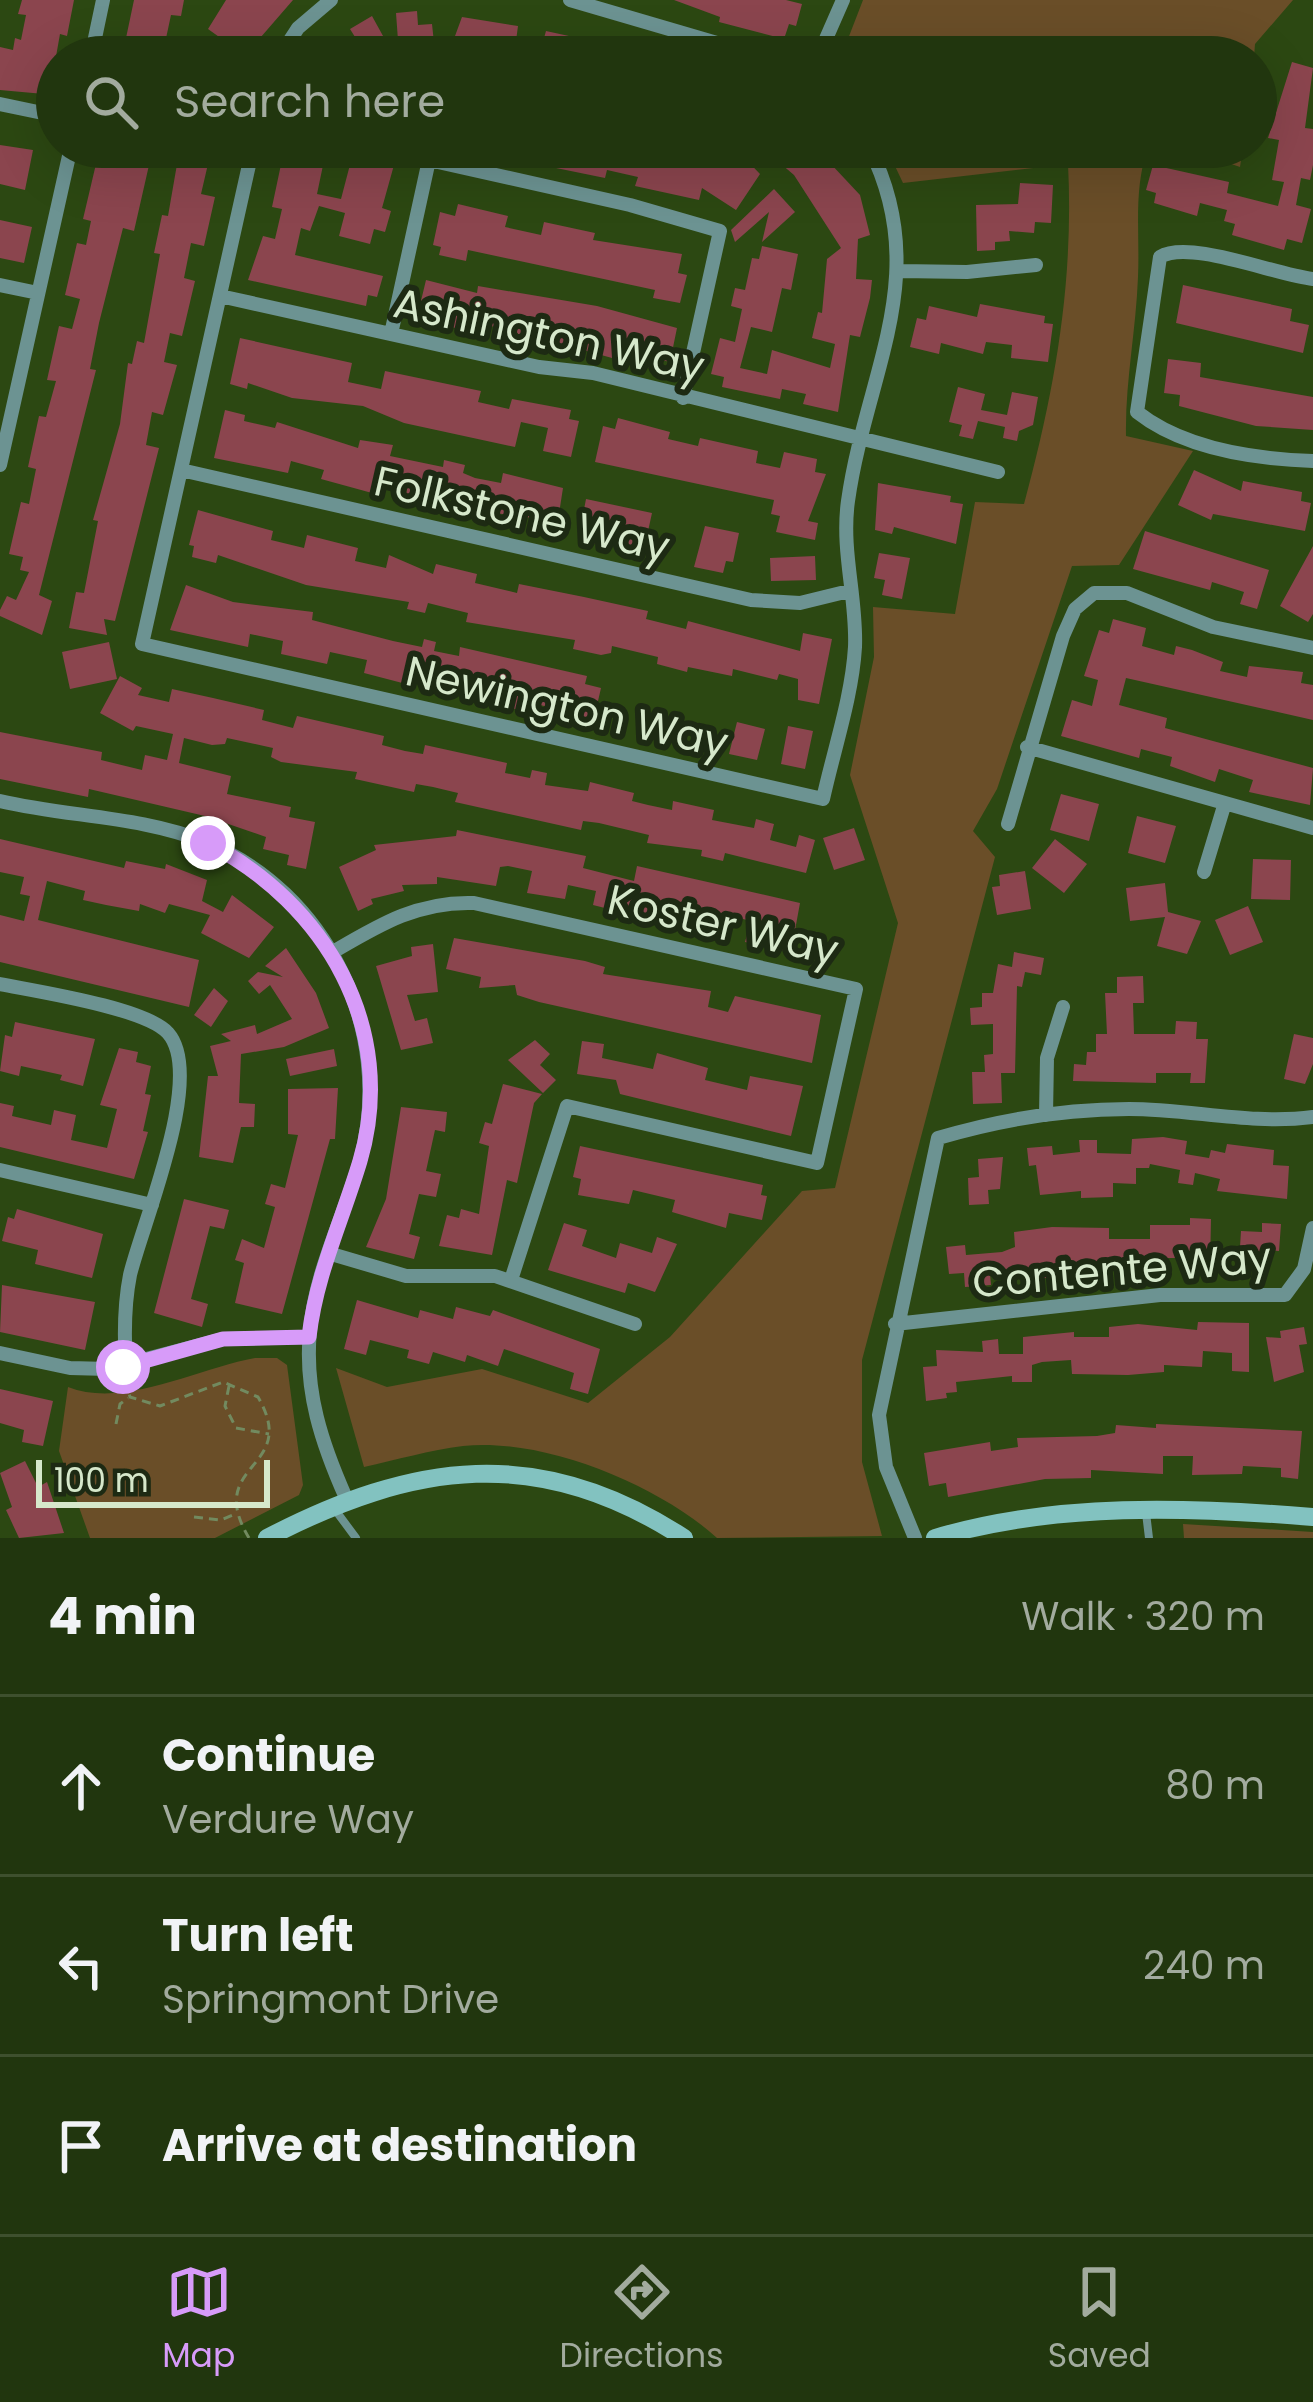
<!DOCTYPE html>
<html lang="en">
<head>
<meta charset="utf-8">
<style>
	body { margin:0; font-family:Poppins,sans-serif; background:#293e17; color:#f1f3f6 }
	.scale { position:absolute; left:36px; bottom:30px; width:234px; box-sizing:border-box; padding-left:12px; border:6px solid #d6e8cb; border-top:0; font-size:33px; line-height:42px; white-space:nowrap; color:#d6e8cb; -webkit-text-stroke:9px #1d2a13; paint-order:stroke }
	.stop { position:absolute; width:36px; height:36px; margin:-27px; border:9px solid #d79bf9; border-radius:50%; background:#fff }
	.stop.end { background:#d79bf9; border-color:#fff; box-shadow:0 3px 12px #0008 }
	.list { margin:0; padding:0; list-style:none }
	h2 { display:flex; justify-content:space-between; align-items:center; height:156px; margin:0; padding:0 48px; font-size:51px }
	h2 small { font-size:39px; font-weight:400; color:#a2ab9e }
	.list li { display:grid; grid-template-columns:78px 1fr auto; gap:36px; align-items:center; box-sizing:border-box; height:180px; padding:0 48px; border-top:3px solid #3e502e }
	.list b { display:block; font-size:45px; white-space:nowrap }
	.list p { margin:0; font-size:39px; white-space:nowrap; color:#a2ab9e }
	.list em { font-size:39px; font-style:normal; color:#a2ab9e }
	.icon { flex:none; width:66px; height:66px; fill:none; stroke:currentColor; stroke-width:2; stroke-linecap:round; stroke-linejoin:round }
	.map { position:relative; flex:none; width:1313px; height:1538px; overflow:hidden }
	.search { position:absolute; background:#21360e; box-shadow:0 12px 48px #0002; left:36px; right:36px; top:36px; height:132px; display:flex; align-items:center; gap:30px; box-sizing:border-box; padding:0 42px; border-radius:66px; color:#a2ab9e; font-size:45px }
	.sheet { height:696px; background:#21360e }
	nav { display:flex; justify-content:space-around; align-items:center; box-sizing:border-box; height:168px; border-top:3px solid #3e502e; background:#21360e; font-size:33px; color:#a2ab9e }
	nav a { display:grid; justify-items:center; gap:6px }
	nav .on { color:#d79bf9 }
	.map>svg:first-child { display:block }
	.green { fill:#6a4e28 }
	.building { fill:#8b454e }
	.lines { fill:none; stroke-linecap:round; stroke-linejoin:round }
	.path { stroke:#728a5f; stroke-width:3; stroke-dasharray:9 6; stroke-linecap:butt }
	.lane { stroke:#6c9392; stroke-width:8 }
	.street { stroke:#6c9392; stroke-width:14 }
	.secondary { stroke:#82c2c0; stroke-width:18 }
	.route { stroke:#d79bf9; stroke-width:15 }
	.labels { text-anchor:middle; dominant-baseline:central; stroke-width:12; stroke-linejoin:round; paint-order:stroke }
	.street-label { font-size:42px; fill:#d6e8cb; stroke:#1d2a13 }
</style>
</head>
<body>
<div class="map">
<svg width="1313" height="1538" viewBox="0 0 1313 1538">
	<rect width="100%" height="100%" fill="#2c4812"/>
	<path class="green" d="M863 0H1293L1255 44 1254 57H841Z
		M886 147H1148C1133 191 1140 231 1138 277 1136 331 1125 382 1126 436L1193 451 1119 565 1072 566 997 789 973 831 995 857 862 1360V1462L882 1536 717 1538C659 1485 543 1437 463 1446 430 1450 396 1460 364 1467L336 1368 387 1387 482 1369 588 1403 670 1337 802 1191 835 1188 898 923 850 775 874 657 873 607 955 614 975 502 1024 504C1055 390 1074 282 1068 164L903 183Z
		M1181 147H1243L1240 167Z
		M255 1358H277L287 1365 303 1485 299 1495 215 1538H90L59 1451 68 1387C124 1409 198 1368 255 1358Z
		M1183 1524 1313 1532V1538H1184Z"/>
	<path class="building" d="M22 0H74L67 36 60 34 52 79 57 80 55 95 0 90V47L13 50 15 38 21 40 26 15 18 14Z
		M134 0H184L181 16 171 15 162 57H122Z
		M226 0H293L254 45 244 38 236 49 208 29Z
		M674 0H786L802 4 796 26 789 24 784 39 719 22 720 17Z
		M417 11 418 25 432 24 435 52 399 54 396 13Z
		M372 16 388 45 367 57H352L344 43 355 37 350 29Z
		M462 17 518 26 516 41 542 45 546 31 569 36 570 57 448 55Z
		M596 44 630 51 629 57H593Z
		M1292 62 1313 68 1305 128 1313 129V165L1310 180 1301 178 1296 205 1311 209 1302 243 1287 239 1284 250 1232 235 1235 224 1224 221 1227 210 1200 203 1197 216 1154 203 1156 193 1146 190 1153 165 1229 182 1227 193 1278 206 1284 182 1272 180 1279 140 1268 138Z
		M0 145 33 150 25 190 0 184Z
		M100 147 152 152 134 231 123 228 99 323 90 369 96 370 39 595 52 601 42 635 0 616V610L7 596 16 600 29 572 20 570 23 557 9 554 21 502 29 504 36 469 28 467 39 416 46 417 56 381 47 380 59 326 72 329 80 299 65 295 77 243 86 245 91 221 83 219Z
		M180 147H223L219 166 208 164 201 194 215 197 204 246 191 243 184 278 195 281 182 336 170 333 164 362 177 365 163 415 152 412 146 445 159 448 115 621 104 619 107 635 69 628 76 592 84 593 98 521 93 520 120 424 128 363 132 364 137 341 144 343 160 254 154 253 162 215 168 216Z
		M302 147 326 151 317 194 341 199 352 157 394 165 382 208 391 211 385 232 374 229 370 244 339 236 345 213 319 206 310 231 301 228 295 255 383 276 377 297 368 295 366 306 248 280 263 236 275 239 282 209 272 207 283 155 300 158Z
		M482 147H523L520 161 482 153Z
		M526 147H652L677 153 678 148 726 159 734 147 760 174 736 210 702 188 699 200 635 186 638 177 607 170 605 178 556 168 558 160 526 151Z
		M761 147H815L860 195 870 235 858 239 856 279 872 280 870 298 860 337 850 335 838 412 803 404 806 394 782 389 780 399 722 387 724 377 711 374 720 338 735 342 742 309 731 306 735 288 745 290 752 258 759 259 762 246 798 254 791 290 782 288 772 332 751 327 740 368 767 374 772 350 830 368 835 344 812 338 818 312 822 313 827 259 841 248 794 175Z
		M1020 183 1053 185 1051 223 1035 222 1034 233 1009 231 1010 241 995 242V250L977 251 976 205 1018 204Z
		M774 189 795 212 762 242 769 212 735 242 731 230Z
		M458 204 508 216 505 227 541 235 544 222 595 233 593 240 682 254 678 273 687 275 680 303 653 298 655 290 468 250 466 261 439 255 441 247 433 245 440 212 455 216Z
		M0 220 32 227 24 263 0 258Z
		M426 280 477 293 478 286 597 306 677 328 670 362 654 358 652 369 583 350 516 341 518 333 487 325 484 336 430 321 434 308 420 305Z
		M1183 285 1292 309 1290 321 1309 325 1303 353 1176 323Z
		M980 304 1045 316 1044 323 1053 324 1048 362 1011 358 1012 345 986 342 983 354 941 343 939 354 910 347 917 318 926 320 929 306 977 317Z
		M240 338 352 363 348 382 381 389 385 371 481 391 478 402 509 409 512 399 571 410 569 419 579 421 571 457 543 451 548 428 521 422 515 447 404 423 363 406 292 398 248 383 247 389 230 384Z
		M1168 359 1201 363 1200 377 1313 397V430L1256 426 1179 406 1180 395 1164 393Z
		M958 387 985 394 981 410 1007 415 1012 392 1038 397 1033 425 1019 431 1017 441 1003 438 1005 427 978 421 973 439 959 436 962 425 949 422Z
		M225 410 245 415 244 421 275 428 277 422 358 448 360 440 393 445 390 456 443 467 444 460 465 465 463 473 475 478 501 483 503 473 563 488 558 520 553 534 537 531 540 519 495 513 493 521 453 512 456 496 429 490 426 503 405 499 407 489 375 480 372 493 321 479 324 470 291 461 288 473 214 458Z
		M618 418 670 432 668 439 698 446 700 438 758 451 756 463 780 468 784 452 817 459 815 472 826 474 808 521 818 523 815 540 776 532 780 516 771 514 774 500 595 462 603 426 615 429Z
		M1194 470 1241 491 1243 481 1302 492 1301 501 1311 503 1305 531 1213 514 1211 520 1178 505Z
		M878 483 951 496 950 502 963 504 956 544 894 527 892 534 875 530Z
		M586 499 652 513 643 554 596 540 595 544 578 541Z
		M198 510 273 531 271 540 304 548 307 535 358 548 355 561 386 568 389 555 433 574 436 564 477 574 475 583 517 593 519 584 584 597 648 611 646 619 686 629 688 621 800 651 803 633 832 639 819 704 798 700V679L779 674 777 680 733 669 732 676 688 667 687 672 657 664 658 657 612 646 611 653 601 655 573 649 575 640 466 622 468 613 428 603 425 613 407 609 409 602 306 585 218 555 216 563 192 557 194 546 189 545Z
		M705 526 739 533 733 562 726 561 723 573 694 567Z
		M1145 531 1269 570 1257 609 1240 604 1244 592 1212 582 1210 590 1133 569Z
		M1313 546V614L1308 622 1280 606Z
		M879 553 910 558 902 599 882 595 885 580 874 578Z
		M815 556 816 580 771 581 770 558Z
		M186 585 233 602 313 612 312 620 393 641 422 647 424 639 436 642 434 651 459 656 460 647 587 676 585 684 601 688 592 727 575 723 577 714 536 704 534 713 492 704 494 694 470 688 453 686 452 694 433 690 436 680 412 675 410 685 364 673 367 660 330 652 327 664 281 654 283 641 250 634 248 647 170 630Z
		M1113 619 1146 628 1142 646 1174 655 1176 646 1192 650 1223 662 1220 671 1247 677 1249 666 1303 672 1301 683 1313 685V720L1126 678 1119 705 1167 718 1165 728 1313 768 1310 805 1249 792 1253 780 1219 769 1215 782 1170 766 1172 757 1141 749 1139 758 1061 736 1072 700 1092 706 1098 680 1084 676 1099 630 1109 633Z
		M109 642 117 679 70 689 62 652Z
		M120 676 142 688 138 695 169 702 172 689 213 698 264 710 262 720 293 728 297 716 384 736 382 745 405 751 423 754 425 745 507 763 505 773 530 778 532 770 547 773 545 785 588 791 590 782 634 793 632 801 648 805 672 810 673 801 714 810 712 820 754 828 756 819 774 824 770 840 796 847 799 835 815 840 806 873 725 853 723 861 701 856 702 850 647 843 649 835 599 823 583 821 581 830 455 802 458 793 433 787 416 784 414 792 355 779 357 772 281 762 271 757 273 748 227 738 225 744 212 745 184 738 179 763 231 776 227 794 291 807 289 817 315 822 306 869 287 865 289 855 263 849 266 837 205 816 89 789 88 797 0 779V732L102 752 101 760 142 770 145 755 167 760 173 734 136 726 133 731 100 713Z
		M737 722 765 729 757 760 729 754Z
		M788 726 813 731 805 769 781 764Z
		M1061 794 1099 804 1089 841 1050 830Z
		M1137 816 1176 826 1165 863 1128 853Z
		M854 828 865 860 834 870 823 838Z
		M457 830 586 856 583 868 634 881 637 866 800 903 791 952 745 942 751 921 727 915 726 923 718 921 716 933 700 930 703 912 676 907 672 925 593 905 596 891 568 885 565 899 527 893 532 871 508 866 500 867 496 886 437 877V884L402 885 404 891 371 899 373 904 358 911 339 867 376 850 374 845 456 836Z
		M0 839 124 868 126 861 165 869 166 864 207 880 202 901 223 912 232 895 274 927 249 958 201 933 210 915 169 904 165 913 140 904 139 911 106 905 83 900 85 891 47 881 38 920 199 960 189 1007 0 962V915L24 921 30 896 20 894 24 877 0 872Z
		M1055 839 1087 864 1064 893 1032 868Z
		M1253 859 1291 860 1290 900 1251 899Z
		M1025 871 1031 909 997 915 992 887 1000 886 999 875Z
		M1165 883 1168 912 1201 921 1187 954 1157 946 1165 917 1130 921 1126 888Z
		M1248 906 1263 942 1230 955 1215 920Z
		M454 938 585 961 605 967 603 974 711 991 708 1007 728 1012 735 996 821 1015 812 1063 539 1002 517 995 515 985 479 988 481 977 446 969Z
		M433 944 438 992 407 995 415 1021 427 1018 433 1043 401 1050 376 966 412 956 411 947Z
		M286 948 316 993 329 1028 284 1047 241 1054 239 1103 255 1104 254 1127H241L233 1163 199 1157 208 1076H218L210 1046 231 1041 221 1034 255 1025 257 1034 292 1019 270 985 259 994 248 981 258 972 283 977 265 966Z
		M1014 952 1044 958 1041 975 1025 972 1022 987 1017 986 1015 1073H1001L1002 1103 973 1104 972 1072H985L984 1055 993 1054V1024L971 1025 970 1008 982 1007V993H993L998 964 1012 967Z
		M1143 976 1144 1003H1133L1134 1034H1175L1176 1021 1197 1022 1196 1039H1208L1205 1083H1190L1191 1073H1156V1083L1073 1081 1074 1064 1086 1065 1087 1052H1096V1034H1107L1105 993H1117V977Z
		M214 988 228 1001 211 1027 194 1015Z
		M15 1022 95 1039 83 1086 60 1080 62 1075 21 1066 19 1076 0 1071 5 1035 12 1037Z
		M1294 1034 1313 1038V1064L1305 1084 1284 1079Z
		M535 1040 550 1054 540 1065 556 1080 543 1093 508 1060Z
		M582 1041 604 1044 602 1058 653 1069 657 1053 708 1068 705 1080 747 1090 750 1076 803 1086 791 1136 620 1094 616 1080 577 1074Z
		M119 1048 138 1052 136 1062 151 1066 145 1094 151 1095 143 1131 148 1132 134 1179 0 1147V1103L14 1106 12 1116 51 1125 54 1110 76 1115 71 1140 107 1148 117 1109 100 1105Z
		M334 1049 337 1066 290 1076 286 1059Z
		M503 1084 542 1094 534 1103 517 1183 507 1180 492 1255 439 1246 447 1215 459 1218 461 1209 479 1214 489 1146 479 1143 485 1122 492 1124Z
		M338 1088 335 1139H330L282 1314 235 1303 244 1263 235 1260 242 1239 264 1248 275 1207 265 1204 271 1184 285 1188 298 1135 288 1134V1089Z
		M401 1107 447 1112 445 1132 435 1130 426 1171 441 1174 436 1197 419 1194 409 1234 420 1237 414 1259 366 1247 386 1199Z
		M1163 1137 1187 1141 1185 1154 1209 1158 1211 1150 1225 1153 1227 1144 1274 1150 1273 1165 1289 1166 1287 1199 1217 1191 1220 1179 1195 1173 1193 1185 1178 1183 1180 1170 1150 1164 1149 1168H1136V1184L1113 1183V1197L1081 1198V1191L1040 1195 1036 1165 1029 1166 1027 1148 1052 1146 1053 1155 1080 1152 1079 1140H1097V1153L1131 1154 1132 1139Z
		M580 1146 763 1185 761 1195 767 1196 762 1220 729 1213 726 1228 672 1212 675 1200 633 1190 629 1204 578 1195 581 1179 573 1177Z
		M1003 1157 1000 1189 988 1190 989 1204 969 1205 968 1178 979 1177 978 1159Z
		M184 1199 229 1210 224 1229 210 1226 191 1299 208 1304 202 1327 154 1313Z
		M17 1209 103 1234 92 1278 35 1264 38 1250 2 1241 8 1217 14 1219Z
		M1190 1218 1211 1219 1210 1266H1190V1258H1154V1264L1124 1265V1269L1072 1264V1275L1020 1281 1019 1272 990 1274 991 1285 965 1287 964 1273 949 1274 946 1247 965 1245 966 1255 1002 1252 1015 1247 1014 1232 1052 1227 1109 1228V1239H1150V1225H1190Z
		M564 1223 587 1230 582 1246 616 1258 620 1243 652 1253 657 1237 677 1244 655 1292 628 1283 625 1293 548 1270Z
		M1262 1223 1281 1224 1279 1251 1265 1250 1264 1265 1239 1263 1241 1231 1262 1232Z
		M2 1285 95 1302 85 1350 0 1332Z
		M357 1300 418 1318 420 1310 453 1319 456 1307 490 1316 493 1310 600 1349 588 1394 570 1389 574 1373 504 1349 498 1366 467 1355 465 1362 433 1352 429 1364 407 1358 409 1350 370 1340 366 1355 344 1349Z
		M1198 1322 1249 1323V1372L1232 1371V1353L1203 1351 1202 1367 1164 1365V1372L1128 1375 1072 1374 1071 1360 1042 1362 1032 1365V1382H1012V1376L956 1382 957 1392 946 1393 947 1398 926 1401 923 1367 937 1366 936 1350 983 1352 982 1341 998 1339 999 1354H1023V1337L1074 1332V1337H1109V1327L1138 1324 1197 1330Z
		M1304 1327 1307 1344 1299 1345 1304 1372 1274 1382 1266 1337 1281 1338 1280 1331Z
		M0 1389 53 1401 43 1446 22 1442 24 1430 0 1423Z
		M1156 1424 1302 1431 1298 1479 1281 1477V1468L1243 1466 1242 1474 1192 1475 1193 1456H1163V1474L1091 1470V1478L1045 1479 948 1497 946 1483 929 1486 924 1453 990 1442 991 1451 1018 1447 1017 1438 1097 1436 1115 1433 1116 1425 1156 1428Z
		M25 1461 38 1487 47 1482 64 1533 19 1538 6 1510 12 1507 0 1473Z"/>
	<g class="lines">
		<path class="path" d="M126 1380 130 1397 160 1406 223 1382 258 1397C301 1471 203 1461 249 1538
			M229 1386 225 1406 236 1428 269 1434
			M116 1424 120 1404 128 1398
			M194 1517 221 1520 233 1515"/>
		<path class="lane" d="M336 1511 356 1538
			M1146 1513 1149 1538"/>
		<path class="street" d="M570 0 765 57
			M91 57 103 0
			M279 57 298 28 331 0
			M818 57 843 0
			M0 104 57 116
			M253 147 142 644 823 799C834 749 852 697 855 647 857 598 841 551 848 501 866 373 934 275 869 147
			M900 271 967 272 1036 265
			M1313 279C1276 275 1189 239 1160 257L1137 412C1184 449 1254 459 1313 461
			M0 285 38 293
			M220 296 539 367 593 373 998 472
			M391 334 429 160 630 205 720 231 683 398
			M0 465 71 147
			M181 470 751 600 800 603 849 591
			M1027 747 1313 828
			M0 801C68 817 141 816 205 842 327 891 394 1031 361 1157 345 1215 315 1270 310 1331 304 1391 322 1444 346 1498
			M1008 824 1063 636 1075 609 1094 593H1127L1213 627 1313 648
			M1204 872 1224 806
			M333 952C379 925 418 901 474 903L856 989 817 1163 567 1106 511 1280
			M0 984C35 991 146 1008 168 1033 206 1076 142 1224 130 1275 124 1305 124 1336 126 1367
			M1046 1115 1047 1058 1063 1007
			M0 1170 152 1205
			M328 1253 406 1276H495L635 1324
			M895 1324 1160 1295H1285L1304 1269 1313 1228
			M0 1353 70 1368 108 1369 223 1339 309 1337
			M915 1538 886 1467 879 1415 938 1138C999 1120 1065 1109 1129 1109 1191 1109 1251 1125 1313 1117"/>
		<path class="secondary" d="M267 1538C413 1462 539 1443 684 1538
			M935 1538C1055 1502 1190 1507 1313 1517"/>
	</g>
	<g class="lines">
		<path class="route" d="M123 1367 223 1339 309 1337C316 1275 342 1221 360 1161 399 1028 325 904 208 843"/>
	</g>
	<g class="labels">
		<g class="street-label">
			<text transform="translate(549 335) rotate(12)">Ashington Way</text>
			<text transform="translate(522 514) rotate(13)">Folkstone Way</text>
			<text transform="translate(567 707) rotate(13)">Newington Way</text>
			<text transform="translate(723 925) rotate(13)">Koster Way</text>
			<text transform="translate(1122 1270) rotate(-5)">Contente Way</text>
		</g>
	</g>
</svg>
<div class="scale">100 m</div>
<div class="stop" style="left:123px;top:1367px"></div>
<div class="stop end" style="left:208px;top:843px"></div>
<div class="search"><svg class="icon" aria-label="search" viewBox="0 0 24 24"><circle cx="10" cy="10" r="6"/><path d="M15 15l6 6"/></svg>Search here</div>
</div>
<section class="sheet">
<h2>4 min<small>Walk · 320 m</small></h2>
<ul class="list">
<li><svg class="icon" aria-label="ahead" viewBox="0 0 24 24"><path d="M12 20V5M6 11l6-6 6 6"/></svg><div><b>Continue</b><p>Verdure Way</p></div><em>80 m</em></li>
<li><svg class="icon" aria-label="left" viewBox="0 0 24 24"><path d="M17 20v-9H6M10 6l-5 5 5 5"/></svg><div><b>Turn left</b><p>Springmont Drive</p></div><em>240 m</em></li>
<li><svg class="icon" aria-label="arrive" viewBox="0 0 24 24"><path d="M6 21V4h12l-3 4 3 4H6"/></svg><div><b>Arrive at destination</b></div></li>
</ul>
</section>
<nav>
<a class="on"><svg class="icon" aria-label="map" viewBox="0 0 24 24"><path d="M3 6l6-2 6 2 6-2v14l-6 2-6-2-6 2zM9 4v14M15 6v14"/></svg>Map</a>
<a><svg class="icon" aria-label="directions" viewBox="0 0 24 24"><path d="M12 3l9 9-9 9-9-9zM9 14v-3h6M13 9l2 2-2 2"/></svg>Directions</a>
<a><svg class="icon" aria-label="saved" viewBox="0 0 24 24"><path d="M7 4h10v16l-5-4-5 4z"/></svg>Saved</a>
</nav>
</body>
</html>
